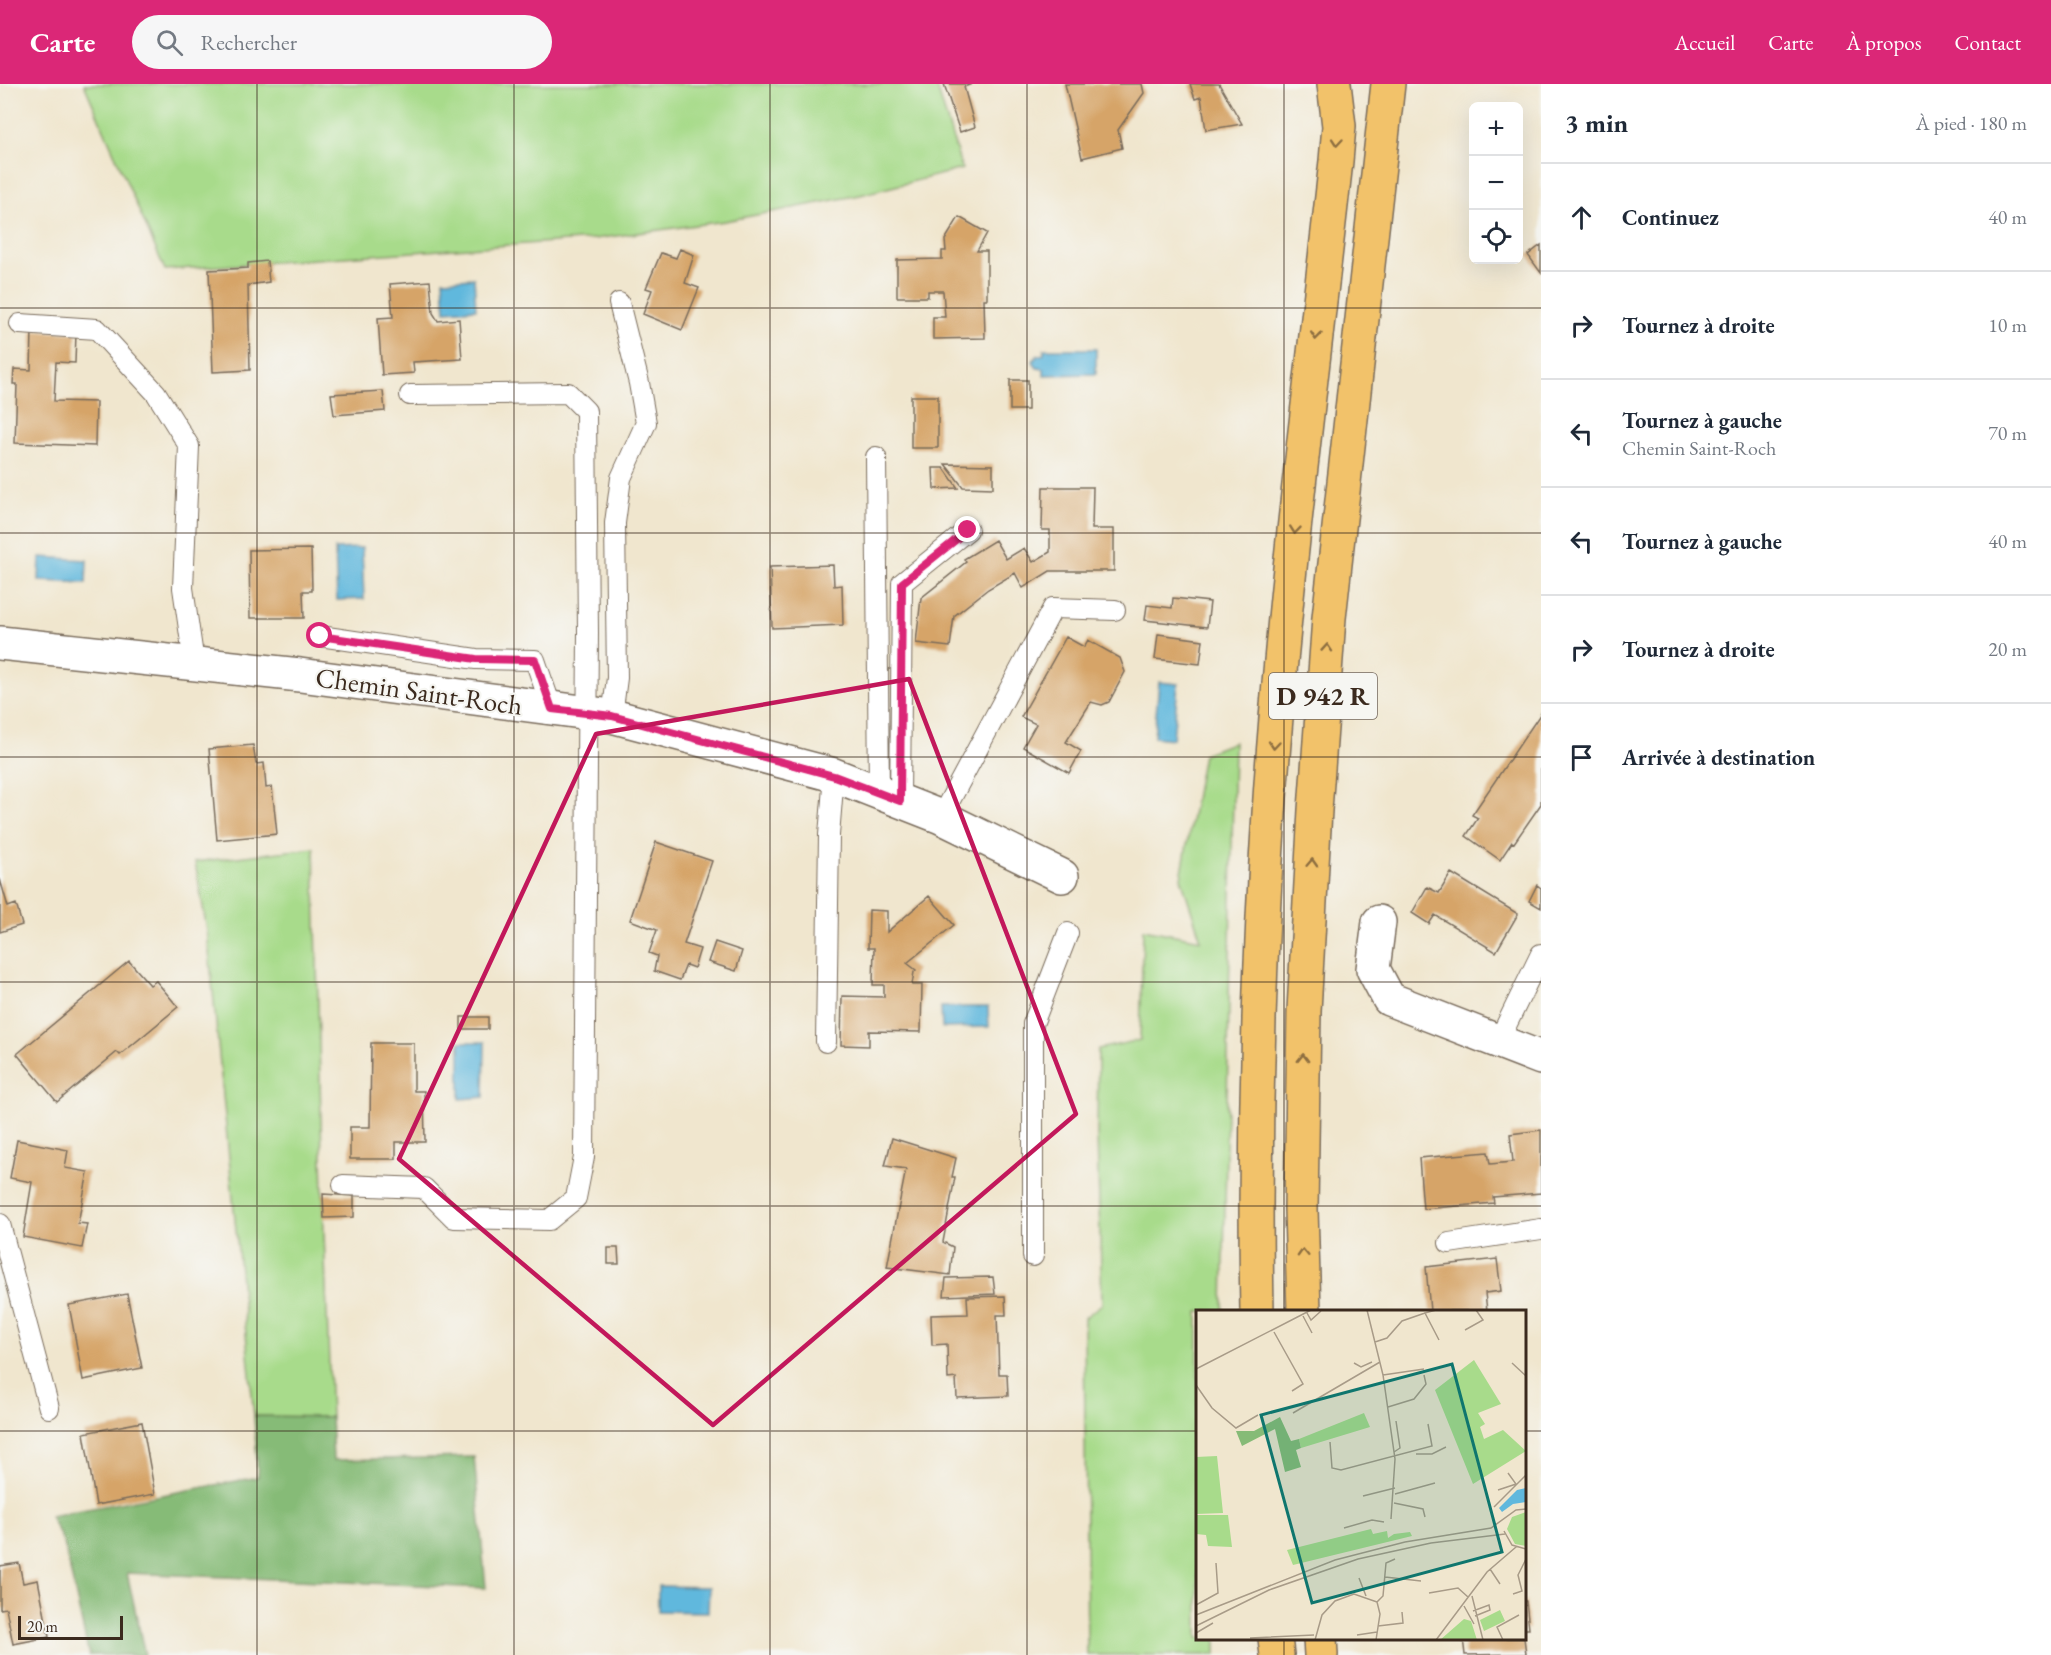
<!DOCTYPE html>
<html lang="fr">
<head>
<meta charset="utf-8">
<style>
	body { margin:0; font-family:"EB Garamond",serif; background:#f6f6f7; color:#1f2937 }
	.controls { position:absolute; right:18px; top:18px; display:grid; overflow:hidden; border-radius:9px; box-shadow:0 6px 24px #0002 }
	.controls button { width:54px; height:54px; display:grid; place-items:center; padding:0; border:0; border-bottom:2px solid #e0e1e3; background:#fff; color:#1f2937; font:30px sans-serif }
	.scale { position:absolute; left:18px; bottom:15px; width:105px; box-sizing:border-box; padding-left:6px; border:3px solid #3b2a1e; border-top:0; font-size:16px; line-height:21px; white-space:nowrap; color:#3b2a1e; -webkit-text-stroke:4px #f6f6f2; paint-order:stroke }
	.stop { position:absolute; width:18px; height:18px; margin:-14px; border:4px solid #db2777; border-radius:50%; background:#fff }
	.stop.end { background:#db2777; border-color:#fff; box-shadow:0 2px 6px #0008 }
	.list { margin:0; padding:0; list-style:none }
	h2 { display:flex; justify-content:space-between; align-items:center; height:78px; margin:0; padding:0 24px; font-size:26px }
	h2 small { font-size:20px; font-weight:400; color:#747a83 }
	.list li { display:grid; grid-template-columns:39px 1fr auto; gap:18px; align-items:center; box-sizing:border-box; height:108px; padding:0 24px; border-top:2px solid #e0e1e3 }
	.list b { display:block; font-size:22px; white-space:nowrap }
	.list p { margin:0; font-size:20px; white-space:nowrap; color:#747a83 }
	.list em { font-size:20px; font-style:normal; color:#747a83 }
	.icon { flex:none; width:33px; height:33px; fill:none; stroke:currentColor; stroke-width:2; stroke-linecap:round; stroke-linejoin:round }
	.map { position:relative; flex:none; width:1541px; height:1571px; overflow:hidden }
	header { display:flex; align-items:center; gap:36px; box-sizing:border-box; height:84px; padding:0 30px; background:#db2777; color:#fff }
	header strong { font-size:28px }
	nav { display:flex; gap:33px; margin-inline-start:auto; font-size:21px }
	.search { width:420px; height:54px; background:#f6f6f7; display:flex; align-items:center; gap:15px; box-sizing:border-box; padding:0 21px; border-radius:33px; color:#747a83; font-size:22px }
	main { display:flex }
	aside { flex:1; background:#fff }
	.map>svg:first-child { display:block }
	.green { fill:#a8db8b; stroke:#728254; stroke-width:1.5 }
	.forest { fill:#86bb77; stroke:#60724a; stroke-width:1.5 }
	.water { fill:#60b8dd; stroke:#4e717e; stroke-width:1.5 }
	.building { fill:#d6a467 }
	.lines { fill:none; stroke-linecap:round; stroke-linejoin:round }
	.service-casing { stroke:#7a6c5c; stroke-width:22 }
	.minor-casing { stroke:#7a6c5c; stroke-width:36 }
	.primary-casing { stroke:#7a6c5c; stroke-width:36 }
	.service { stroke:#fff; stroke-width:20 }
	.minor { stroke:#fff; stroke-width:33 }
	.primary { stroke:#f2c26a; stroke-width:33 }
	.oneway { stroke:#8d6e40 }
	.route { stroke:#db2777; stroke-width:8 }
	.marked { fill:none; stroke:#c2185b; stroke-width:4.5; stroke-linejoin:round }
	.grid { fill:none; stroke:#3b2a1e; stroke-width:1.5; stroke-opacity:0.55 }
	.labels { text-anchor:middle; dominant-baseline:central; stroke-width:4.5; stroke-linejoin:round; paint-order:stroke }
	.shield { fill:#f6f6f2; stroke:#73675e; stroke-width:1.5 }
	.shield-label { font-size:26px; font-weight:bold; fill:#3b2a1e }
	.street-label { font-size:27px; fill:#3b2a1e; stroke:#f6f6f2 }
	.inset-road { fill:none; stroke:#a89b88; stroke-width:1.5 }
	.view { fill:#0f766e; fill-opacity:0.15; stroke:#0f766e; stroke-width:3 }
	.inset-edge { fill:none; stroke:#3b2a1e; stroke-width:3 }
</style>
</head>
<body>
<header>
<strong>Carte</strong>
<div class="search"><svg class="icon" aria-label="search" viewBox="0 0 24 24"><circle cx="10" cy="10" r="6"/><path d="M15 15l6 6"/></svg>Rechercher</div>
<nav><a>Accueil</a><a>Carte</a><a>À propos</a><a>Contact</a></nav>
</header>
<main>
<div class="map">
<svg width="1541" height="1571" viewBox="0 0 1541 1571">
	<rect width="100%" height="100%" fill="#f6f6f2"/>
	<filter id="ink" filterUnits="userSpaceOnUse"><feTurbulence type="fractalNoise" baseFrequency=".0167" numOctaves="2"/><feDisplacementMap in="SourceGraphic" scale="12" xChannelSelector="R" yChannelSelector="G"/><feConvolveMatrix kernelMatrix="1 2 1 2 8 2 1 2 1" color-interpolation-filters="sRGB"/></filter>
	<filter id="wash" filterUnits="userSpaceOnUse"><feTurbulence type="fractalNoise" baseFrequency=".008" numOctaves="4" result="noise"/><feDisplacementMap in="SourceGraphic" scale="24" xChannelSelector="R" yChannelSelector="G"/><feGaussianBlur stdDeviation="1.35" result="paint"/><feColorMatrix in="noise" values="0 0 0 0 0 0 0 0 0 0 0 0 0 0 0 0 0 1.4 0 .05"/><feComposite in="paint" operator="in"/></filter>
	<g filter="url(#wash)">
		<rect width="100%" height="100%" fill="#f0e6ce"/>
		<path class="green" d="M84 0H936L962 85 860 111 725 137 594 155 165 186Z
			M1234 658 1223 1227 1198 1228V1554L1216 1555V1571H1087L1084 1234 1102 1220 1097 1051 1098 965 1140 956 1143 845 1201 856 1181 794 1203 670Z
			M314 764 324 1149 331 1333 254 1332 207 846 195 778Z"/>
		<path class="forest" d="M254 1332 331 1333 333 1376 474 1373 486 1504 127 1489 145 1571H89L64 1459 50 1432 258 1393Z"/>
		<path class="water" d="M474 194 476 225 445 227 443 196Z
			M1044 265H1096V290L1044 291V285L1037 284 1033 277 1037 272 1044 270Z
			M362 464 364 515 337 516 335 465Z
			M40 473 87 476 86 499 39 497Z
			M1159 598 1178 600 1173 655 1154 653Z
			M941 923H988L989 943 942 944Z
			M460 958H485L484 1013 460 1015Z
			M658 1502 709 1503 708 1528 658 1527Z"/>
		<g id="blocks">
			<path class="building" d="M944 0H972L964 3 975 43 960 48Z
				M1065 0H1142L1144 9 1118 46 1122 64 1082 74Z
				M1190 0H1219L1242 40 1206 46 1201 13 1195 15Z
				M959 133 987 149 977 167H987V215H984L985 254 933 255V233H945L943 207H928V213H897V176L942 175V167H946L945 156Z
				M1541 161V189L1528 171Z
				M680 165 694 171 685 199 699 204 682 246 643 230 652 206 646 204 661 169 676 174Z
				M267 177 269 198 248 201 250 286 213 288 209 186 248 184V179Z
				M430 197 433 229 438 237 459 235 462 275 413 278 414 289 382 291 378 234 393 233 390 200Z
				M32 247 76 249 75 279 56 278 54 317 96 318 95 362 15 359 17 300H13L14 285 31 286Z
				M1010 296H1028V326H1010Z
				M383 307 385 327 334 331 331 310Z
				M911 312H938V364H911Z
				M945 380 993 381V404L963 403Z
				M933 384H944L958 404 934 405Z
				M1043 403H1093L1092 445H1114V487H1050L1023 504 1015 489 988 505 954 532 950 563 916 559 921 514 966 478 964 475 995 456 1006 475 1024 464 1033 478 1050 468V446H1042Z
				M311 465 312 507H303L304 534H250L249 466Z
				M833 481 834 502 842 501 843 541 772 544 770 483Z
				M1173 514 1210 518 1207 543 1145 536 1147 521 1172 524Z
				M1158 550 1203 556 1200 580 1155 575Z
				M1066 553 1084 563 1088 556 1120 574 1125 588 1109 618 1102 621 1091 618 1066 658 1081 667 1069 689 1023 663 1036 640 1021 633Z
				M1541 629V720L1514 759 1512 758 1500 776 1466 752 1478 734 1472 731Z
				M253 661 256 680 264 679 266 704 272 703 277 750 217 756 209 665Z
				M656 758 712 777 684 860 700 865 694 884 686 881 680 896 654 887 657 872 649 869 657 846 630 836Z
				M1451 789 1518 830 1496 868 1435 831 1429 840 1412 829 1427 803 1439 809Z
				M0 795 8 823 16 820 22 841 0 848Z
				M1537 801 1541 804V824L1529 817Z
				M929 812 954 841 907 879 916 886 914 888 912 901H922L921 948 869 947V962L841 961 842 912 884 913V901H873L874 864H868L869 826 887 827V848Z
				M715 858 742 867 736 887 708 878Z
				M129 877 150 901 156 897 178 923 120 971 117 968 57 1018 17 970Z
				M461 933H488V945H461Z
				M371 959H414V1007H424L425 1058H396V1075H350V1043H370Z
				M1541 1046V1109L1493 1113 1494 1119 1423 1125 1419 1074 1488 1068 1490 1080 1513 1078 1510 1050Z
				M892 1054 956 1074 952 1093H955L943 1158 953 1163 950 1191 887 1183 906 1085 885 1082Z
				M17 1056 68 1066 65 1084 88 1088 78 1139 87 1140 82 1164 23 1153 32 1098 10 1094Z
				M323 1110 354 1112V1133L324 1134Z
				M608 1164H618L619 1180H608Z
				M1497 1175 1501 1207 1485 1209 1487 1227H1430L1426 1183Z
				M993 1193 995 1210 944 1212 946 1194Z
				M127 1210 142 1284 83 1296 69 1221Z
				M1005 1212 1006 1231H997L999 1290H1007L1008 1312 957 1314 956 1294 948 1295 947 1260 932 1261 931 1231 968 1230 967 1213Z
				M142 1338 155 1410 96 1421 84 1349Z
				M19 1479 23 1499 38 1496 49 1553 13 1560 6 1524 0 1525V1482Z
				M1524 1517H1526L1529 1545H1524Z
				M1463 1554H1524L1526 1570 1465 1571Z"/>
		</g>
	</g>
	<g filter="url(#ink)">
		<use href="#blocks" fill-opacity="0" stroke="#7a6c5c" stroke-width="1.5"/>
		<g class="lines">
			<g class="service-casing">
				<path id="service" d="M20 240 97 245 156 309 189 362 183 504 194 579
					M876 373 879 708
					M320 552 476 575 535 576 552 625
					M612 632 617 594 615 439 621 394 646 339 639 299 619 219
					M900 717 902 499 968 446
					M941 733 1053 524 1115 526
					M826 958 829 751 834 691
					M1498 958 1541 870
					M343 1101 424 1104 454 1134 549 1136 576 1114 584 1073 588 548 586 327 568 309 410 311
					M0 1140 49 1324
					M1449 1159 1541 1145
					M1033 1172V940L1068 849"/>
			</g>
			<g class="minor-casing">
				<path id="minor" d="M0 559 300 591 612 632 834 691 941 733 1062 792
					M1379 838 1373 885 1389 915 1541 974"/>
			</g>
			<g class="primary-casing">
				<path id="primary" d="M1257 1228C1254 1061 1258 895 1269 729 1283 511 1312 294 1336 77L1339 42 1334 0
					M1304 1228 1301 1125 1304 927 1315 726 1329 534 1388 0
					M1275 1554 1277 1571
					M1320 1554 1321 1571"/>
			</g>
			<use href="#service" class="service"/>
			<use href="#minor" class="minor"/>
			<use href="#primary" class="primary"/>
		</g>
		<defs><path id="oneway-chevron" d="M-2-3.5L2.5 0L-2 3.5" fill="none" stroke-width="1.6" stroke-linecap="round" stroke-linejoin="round" transform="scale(1.5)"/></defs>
		<g class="oneway">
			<use href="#oneway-chevron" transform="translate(1337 58) rotate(95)"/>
			<use href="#oneway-chevron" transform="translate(1316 252) rotate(96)"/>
			<use href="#oneway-chevron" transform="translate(1295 446) rotate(96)"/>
			<use href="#oneway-chevron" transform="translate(1327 564) rotate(-86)"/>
			<use href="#oneway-chevron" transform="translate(1274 661) rotate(95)"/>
			<use href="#oneway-chevron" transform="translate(1312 779) rotate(-87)"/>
			<use href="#oneway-chevron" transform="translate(1303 974) rotate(-89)"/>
			<use href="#oneway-chevron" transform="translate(1303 1169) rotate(-92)"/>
		</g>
	</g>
	<g class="lines" filter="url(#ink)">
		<path class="route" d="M320 552 476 575 535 576 552 625 612 632 834 692 900 717 902 499 968 446"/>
	</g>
	<path class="marked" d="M909 595 1076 1030 713 1341 399 1075 596 650Z"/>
	<path class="grid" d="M257 0V1571M514 0V1571M770 0V1571M1027 0V1571M1284 0V1228M0 224H1541M0 449H1541M0 673H1541M0 898H1541M0 1122H1541M0 1347H1198M1524 1347H1541M1284 1554V1571"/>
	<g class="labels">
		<rect class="shield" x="1269" y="589" width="108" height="46" rx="4.5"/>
		<g class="shield-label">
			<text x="1323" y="612">D 942 R</text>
		</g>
		<g class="street-label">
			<text transform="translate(419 607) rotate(8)">Chemin Saint-Roch</text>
		</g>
	</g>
	<g transform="translate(1196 1226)">
		<rect width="330" height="330" fill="#f0e6ce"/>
		<path d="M278 50 305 94 282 103 289 114 284 117 288 129 307 120 330 141 277 174 239 80ZM168 103 174 117 105 138 103 129ZM21 146 27 203 0 204V147ZM330 202V236L319 234 311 219 316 207ZM0 205H32L36 237 12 236 10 225 0 224ZM175 219 177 224 191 221 192 228 198 224 214 222 216 226 97 255 91 240ZM304 300 309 311 288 321 284 310ZM268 309 275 311 281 330H244Z" fill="#a8db8b"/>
		<path d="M84 107 95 131 103 129 105 138 100 140 105 157 89 162 79 119 46 136 40 121H58Z" fill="#86bb77"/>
		<path d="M330 178V192L317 194 306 202 303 198 321 180Z" fill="#60b8dd"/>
		<path class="inset-road" d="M171 0 187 65 199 149 195 209M240 0 229 3 243 30M111 3 115 10 125 1M107 6 116 23M269 20 287 10 280 0M78 22 107 74 96 81M179 32 191 28 206 11 229 3M158 53 165 57 176 52M316 53 330 66M0 59 115 0M187 65 228 59M0 75 16 98 40 118 62 105M192 97 218 89 230 74 228 65M97 103 184 52M134 132 136 158 145 160 236 136 232 114M198 142 204 138 200 111M220 144H236L250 137M302 180 320 174 312 163M199 184 239 173M167 186 199 178M198 193 227 199 229 207M298 197 330 165M148 218 176 210 188 212M308 221 316 235 330 239M294 259 304 274M189 267 225 271M163 268 170 286M233 283 262 278 272 287M317 284 326 281 322 265 330 249M276 286 287 330M0 295 22 283 20 253M268 296 278 314M277 301 293 295 294 300 279 306M0 305 139 250 209 232 295 218 320 200 330 199M0 316 73 280 162 249 235 233 309 224M182 316 207 313 206 302M0 323 17 313M161 325 181 322M54 328 118 325M119 330 126 305 139 291 158 284 181 292M180 330 184 304 181 292 187 286 190 253 199 249M240 330 291 262 320 237M307 330 301 317 323 305"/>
		<path class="view" d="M256 54 306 242 116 293 65 105Z"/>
		<rect width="330" height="330" class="inset-edge"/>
	</g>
</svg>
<div class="controls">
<button>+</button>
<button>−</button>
<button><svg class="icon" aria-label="locate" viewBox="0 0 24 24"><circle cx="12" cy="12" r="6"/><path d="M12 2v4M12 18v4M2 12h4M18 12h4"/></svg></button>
</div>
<div class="scale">20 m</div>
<div class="stop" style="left:320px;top:552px"></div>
<div class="stop end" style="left:968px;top:446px"></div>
</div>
<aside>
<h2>3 min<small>À pied · 180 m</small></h2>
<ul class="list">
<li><svg class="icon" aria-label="ahead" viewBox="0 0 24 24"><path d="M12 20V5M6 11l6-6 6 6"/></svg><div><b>Continuez</b></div><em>40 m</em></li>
<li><svg class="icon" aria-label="right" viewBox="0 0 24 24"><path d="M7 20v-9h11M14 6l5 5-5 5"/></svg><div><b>Tournez à droite</b></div><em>10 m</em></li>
<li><svg class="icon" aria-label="left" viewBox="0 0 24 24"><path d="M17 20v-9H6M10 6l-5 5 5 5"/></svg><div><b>Tournez à gauche</b><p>Chemin Saint-Roch</p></div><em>70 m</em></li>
<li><svg class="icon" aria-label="left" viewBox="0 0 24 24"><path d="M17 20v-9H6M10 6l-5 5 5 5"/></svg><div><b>Tournez à gauche</b></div><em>40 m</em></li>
<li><svg class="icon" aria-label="right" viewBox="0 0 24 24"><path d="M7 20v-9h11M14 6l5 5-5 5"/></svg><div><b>Tournez à droite</b></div><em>20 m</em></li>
<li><svg class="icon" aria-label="arrive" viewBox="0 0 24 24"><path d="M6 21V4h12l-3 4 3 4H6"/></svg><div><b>Arrivée à destination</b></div></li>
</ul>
</aside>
</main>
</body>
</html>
